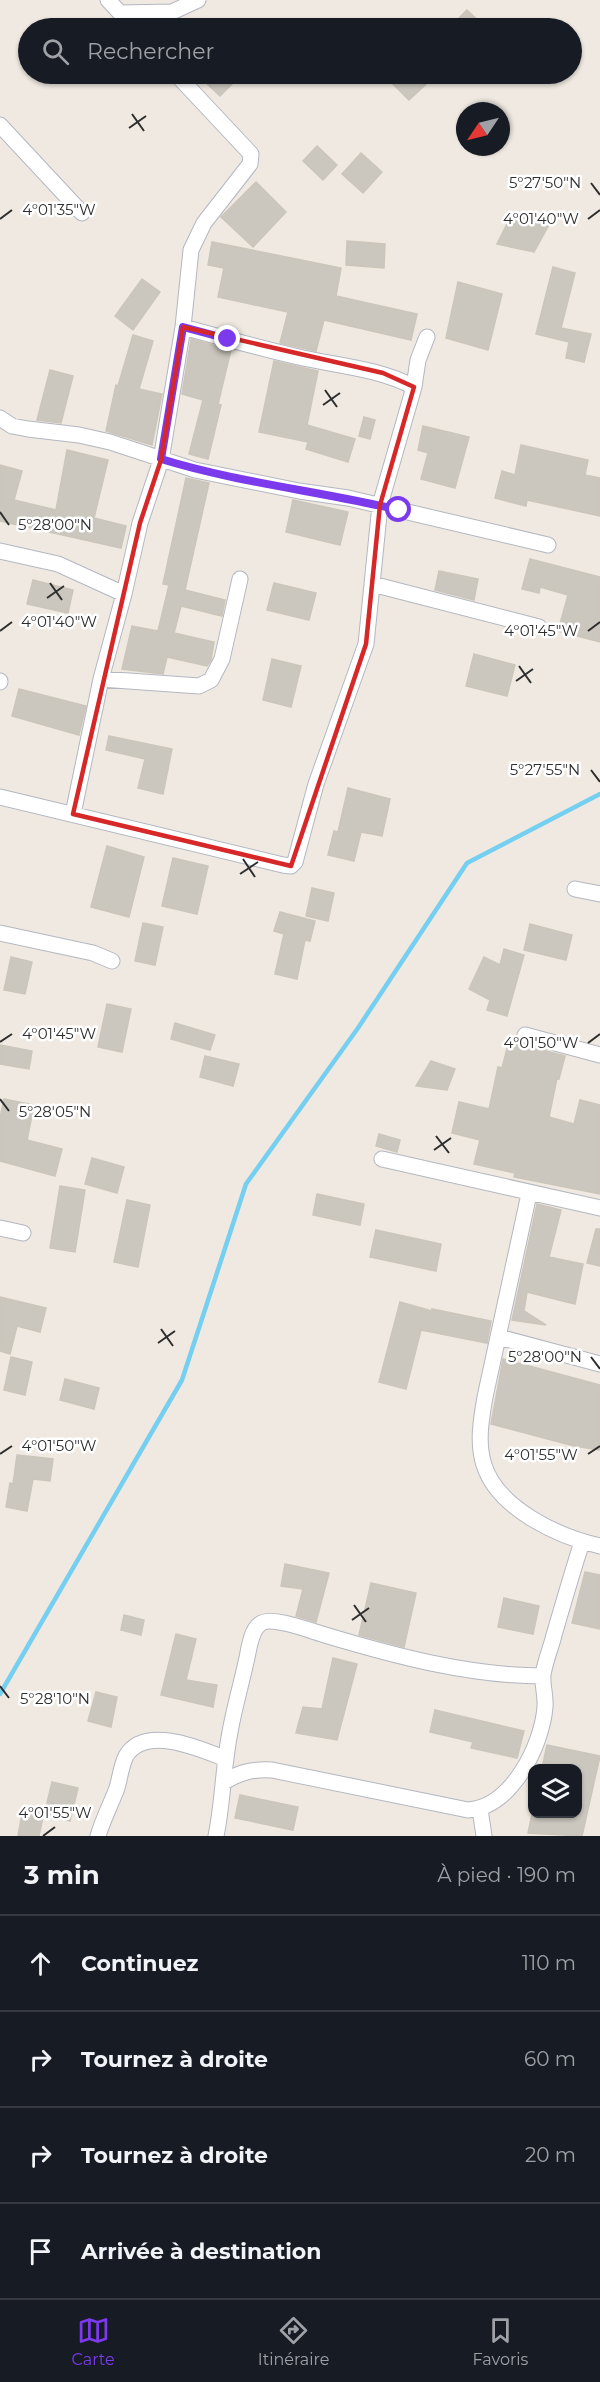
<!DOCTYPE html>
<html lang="fr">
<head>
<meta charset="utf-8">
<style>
	body { margin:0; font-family:Montserrat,sans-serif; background:#242831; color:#f1f3f6 }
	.controls { position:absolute; right:18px; bottom:18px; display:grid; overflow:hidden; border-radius:12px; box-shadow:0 2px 4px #0004 }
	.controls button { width:54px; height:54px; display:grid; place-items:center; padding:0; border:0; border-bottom:2px solid #363941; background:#171b24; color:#f1f3f6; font:30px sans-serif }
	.compass { position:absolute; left:456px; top:102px; width:54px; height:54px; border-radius:50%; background:#171b24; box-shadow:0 2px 4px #0004; rotate:235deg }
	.stop { position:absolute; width:18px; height:18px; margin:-14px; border:4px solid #7c3aed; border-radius:50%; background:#fff }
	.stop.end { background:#7c3aed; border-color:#fff; box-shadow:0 2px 6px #0008 }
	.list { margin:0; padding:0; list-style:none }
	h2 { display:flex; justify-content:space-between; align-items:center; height:78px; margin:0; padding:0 24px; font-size:26px }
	h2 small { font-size:20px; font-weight:400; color:#9ea1a6 }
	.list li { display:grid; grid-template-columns:39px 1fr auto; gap:18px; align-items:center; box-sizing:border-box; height:96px; padding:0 24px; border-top:2px solid #363941 }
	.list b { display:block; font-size:22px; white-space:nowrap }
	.list em { font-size:20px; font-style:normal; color:#9ea1a6 }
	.icon { flex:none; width:33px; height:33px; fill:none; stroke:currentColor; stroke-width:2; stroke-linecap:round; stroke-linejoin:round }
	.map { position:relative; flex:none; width:600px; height:1836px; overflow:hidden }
	.search { position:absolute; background:#171b24; box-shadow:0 2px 4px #0004; left:18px; right:18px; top:18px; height:66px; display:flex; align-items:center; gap:15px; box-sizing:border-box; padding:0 21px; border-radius:33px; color:#9ea1a6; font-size:22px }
	.sheet { height:462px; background:#171b24 }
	nav { display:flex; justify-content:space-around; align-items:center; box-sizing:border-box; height:84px; border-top:2px solid #363941; background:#171b24; font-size:16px; color:#9ea1a6 }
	nav a { display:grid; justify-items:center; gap:3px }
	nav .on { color:#7c3aed }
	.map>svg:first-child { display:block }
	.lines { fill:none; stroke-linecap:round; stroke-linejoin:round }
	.stream { stroke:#75cff0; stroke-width:4.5 }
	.building { fill:#cbc7bf; stroke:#cbc5ba; stroke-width:1.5 }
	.minor-casing { stroke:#b4b7c1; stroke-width:17 }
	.minor { stroke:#fff; stroke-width:15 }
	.route { stroke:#7c3aed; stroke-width:8 }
	.marked { fill:none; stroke:#d62828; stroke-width:4.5; stroke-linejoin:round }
	.ticks { fill:none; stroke:#2e2e2e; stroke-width:2 }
	.ticks-label { font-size:15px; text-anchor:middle; fill:#2e2e2e; stroke:#fff; stroke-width:5; stroke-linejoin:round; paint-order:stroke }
</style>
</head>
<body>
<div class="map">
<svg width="600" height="1836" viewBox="0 0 600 1836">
	<rect width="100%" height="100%" fill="#efe9e1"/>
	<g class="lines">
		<path class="stream" d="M0 1694 182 1380 246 1184 358 1028 467 863 600 794"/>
	</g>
	<path class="building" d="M467 10 486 28H449Z
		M208 74H242L220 96 202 79Z
		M402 74H437L409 100 392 83Z
		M317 146 337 165 323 180 303 161Z
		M361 153 382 172 363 193 342 174Z
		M256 182 286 212 253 247 221 217Z
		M512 214 550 223 534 252 497 244Z
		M347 241 385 244 384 268 346 265Z
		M212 242 341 268 336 296 417 314 411 340 324 320 316 351 280 343 288 312 218 297 224 268 208 265Z
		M553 267 575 273 561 328 591 334 584 362 566 358 569 342 536 334Z
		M142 279 160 292 133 330 115 316Z
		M458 282 502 294 488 350 446 338Z
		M133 335 153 341 139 389 162 394 152 445 106 431 116 385 118 386Z
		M191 339 231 350 218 404 221 405 208 459 189 454 203 400 182 394Z
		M274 361 318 371 307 425 355 439 348 462 306 449 308 442 259 432Z
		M50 370 73 376 61 423 37 420Z
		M364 417 375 420 370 439 359 436Z
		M423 426 469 437 455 488 421 479 428 453 418 450Z
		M521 445 588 460 585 475 600 478V516L527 500 526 506 495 498 502 471 515 475Z
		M67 450 108 460 94 518 126 526 121 548 0 521V465L22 471 14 500 56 510Z
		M186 478 209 483 185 590 225 600 222 616 181 606 174 633 214 642 211 660 207 666 167 657 163 674 122 669 132 626 158 631 169 585 163 584Z
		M293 500 348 512 340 545 286 532Z
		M530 559 600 577V642L558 631 568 595 540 587 539 593 522 589Z
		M439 571 478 579 474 600 435 590Z
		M33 580 73 590 68 613 27 604Z
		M274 583 316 593 309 620 267 610Z
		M474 654 515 665 507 696 466 686Z
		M272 659 301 666 291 707 263 700Z
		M19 689 86 706 79 735 12 716Z
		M109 736 172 749 163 794 138 788 145 759 106 750Z
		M348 788 390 799 382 836 361 832 354 861 328 855 334 831 338 832Z
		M107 846 144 857 129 917 91 907Z
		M173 858 208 866 197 914 162 906Z
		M312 888 334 893 328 921 306 916Z
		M280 912 315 921 310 941 305 940 297 979 275 974 284 934 274 931Z
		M143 923 163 927 155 965 135 961Z
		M530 924 572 935 566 960 524 950Z
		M504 949 524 955 507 1016 487 1010 490 1000 469 989 484 957 500 965Z
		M11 957 32 962 25 994 4 990Z
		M107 1004 131 1009 122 1052 98 1047Z
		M175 1023 215 1035 210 1050 171 1039Z
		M509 1041 565 1056 559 1079 557 1078 549 1117 574 1124 580 1100 600 1105V1194L514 1177 515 1173 474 1164 480 1140 452 1133 459 1102 489 1109 498 1067 502 1068Z
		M0 1045 32 1051 29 1069 0 1064Z
		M205 1056 239 1064 233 1086 200 1077Z
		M431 1061 455 1069 447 1090 416 1086Z
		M4 1099 34 1105 27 1140 62 1149 55 1176 0 1161V1118Z
		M379 1134 400 1140 397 1152 376 1146Z
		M92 1158 124 1167 117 1193 85 1184Z
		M60 1186 85 1190 75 1252 50 1248Z
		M317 1194 364 1204 360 1225 313 1215Z
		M127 1200 150 1205 138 1267 114 1262Z
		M537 1204 561 1210 549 1257 583 1264 575 1304 527 1292 524 1311 546 1325 512 1320Z
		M596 1229H600V1266L587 1263Z
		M376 1230 441 1244 436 1271 370 1257Z
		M0 1297 46 1308 40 1332 17 1326 10 1354 0 1351Z
		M400 1302 432 1311V1309L491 1321 487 1343 421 1330 406 1389 379 1382Z
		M11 1357 32 1362 25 1395 4 1390Z
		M503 1359 600 1385V1450L574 1446 491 1424Z
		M65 1379 99 1388 94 1409 60 1400Z
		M17 1455 53 1459 50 1481 33 1479 27 1511 6 1507 10 1483 13 1484Z
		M285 1564 329 1573 316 1622 296 1616 303 1589 281 1586Z
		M585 1572 600 1575V1629L572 1623Z
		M371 1583 416 1593 404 1647 359 1635Z
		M504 1598 539 1606 533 1634 498 1627Z
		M124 1615 144 1620 141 1635 121 1630Z
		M176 1634 196 1639 186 1680 217 1685 213 1707 161 1695Z
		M333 1658 357 1664 337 1740 296 1733 303 1707 322 1709Z
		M96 1692 117 1697 111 1727 88 1721Z
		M435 1710 524 1731 517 1758 471 1748 473 1742 430 1732Z
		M547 1745 600 1756 582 1836 528 1833 532 1814H578V1768H542Z
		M52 1782 78 1788 70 1821 48 1815 47 1803Z
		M240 1795 298 1807 293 1830 235 1818Z
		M23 1808 44 1812 39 1836H18Z"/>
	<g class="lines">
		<g class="minor-casing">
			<path id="minor" d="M108 0 134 28
				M120 13 172 12 198 0
				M0 125 82 213
				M183 327C223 338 263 349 303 358 341 366 380 369 414 387
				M0 418 12 426 28 429 79 435 110 442 195 470 299 491 348 498 548 545
				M0 551 58 564 124 594
				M372 584 539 627
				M101 679 199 686 211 680 222 659 240 579
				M0 681V682
				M0 797 283 865 291 866 295 862 316 784 366 644 380 505 414 387 418 360 427 337
				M73 814 101 679 124 594 140 523 161 460 183 327 191 250 204 223 250 164 251 154 176 74
				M575 889 600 894
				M0 933 93 953 112 961
				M525 1035 600 1055
				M382 1159 600 1208
				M529 1194 485 1397C481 1420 477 1443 484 1465 498 1509 559 1537 600 1546
				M0 1228 23 1233
				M499 1337 600 1364
				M224 1782C240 1772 253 1769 272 1770L468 1810C512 1807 542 1745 545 1707 546 1696 542 1685 543 1675 545 1661 551 1648 554 1635 563 1604 572 1573 582 1542
				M480 1809 484 1836
				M98 1836C103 1819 111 1804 117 1788 120 1778 121 1766 126 1756 145 1724 201 1749 226 1759
				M216 1836C223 1802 223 1767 230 1732 234 1709 241 1685 246 1662 249 1651 250 1631 260 1624 271 1615 311 1631 325 1635 395 1656 470 1676 543 1676"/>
		</g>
		<use href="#minor" class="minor"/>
	</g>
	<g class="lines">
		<path class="route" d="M228 339 183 327 161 459C239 483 320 491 399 510"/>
	</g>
	<path class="marked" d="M183 327 383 373 414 387 380 505 366 644 291 866 73 814 140 523 161 460Z"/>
	<path class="ticks" d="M132 114 144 131M129 128 146 116M591 183 600 195M0 219 12 210M588 219 600 210M325 390 337 407M323 405 340 393M0 512 9 525M50 583 62 600M47 598 64 586M0 631 12 622M588 631 600 622M519 666 531 683M516 681 533 669M591 770 600 782M243 859 255 877M240 874 258 862M0 1042 12 1034M588 1043 600 1034M0 1099 9 1111M436 1136 449 1153M434 1150 451 1138M161 1329 173 1346M158 1343 175 1331M591 1357 600 1369M0 1454 12 1446M588 1454 600 1446M354 1605 366 1622M352 1620 369 1608M0 1686 9 1698M43 1836 55 1827"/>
	<g class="ticks-label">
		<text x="545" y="188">5°27'50"N</text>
		<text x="59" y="215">4°01'35"W</text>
		<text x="541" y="224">4°01'40"W</text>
		<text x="55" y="530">5°28'00"N</text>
		<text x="59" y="627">4°01'40"W</text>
		<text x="541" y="636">4°01'45"W</text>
		<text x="545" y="775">5°27'55"N</text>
		<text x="59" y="1039">4°01'45"W</text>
		<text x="541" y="1048">4°01'50"W</text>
		<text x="55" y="1117">5°28'05"N</text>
		<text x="545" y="1362">5°28'00"N</text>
		<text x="59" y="1451">4°01'50"W</text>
		<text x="541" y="1460">4°01'55"W</text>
		<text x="55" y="1704">5°28'10"N</text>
		<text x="55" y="1818">4°01'55"W</text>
	</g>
</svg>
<div class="controls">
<button><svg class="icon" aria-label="layers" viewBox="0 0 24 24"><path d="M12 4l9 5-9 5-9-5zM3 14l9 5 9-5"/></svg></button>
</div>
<svg class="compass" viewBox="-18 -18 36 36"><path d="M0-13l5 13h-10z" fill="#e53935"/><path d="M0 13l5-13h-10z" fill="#9ea1a6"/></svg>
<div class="stop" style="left:399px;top:510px"></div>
<div class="stop end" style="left:228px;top:339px"></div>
<div class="search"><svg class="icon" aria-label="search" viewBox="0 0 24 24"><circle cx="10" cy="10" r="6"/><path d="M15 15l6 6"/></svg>Rechercher</div>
</div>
<section class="sheet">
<h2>3 min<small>À pied · 190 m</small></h2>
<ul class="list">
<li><svg class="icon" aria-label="ahead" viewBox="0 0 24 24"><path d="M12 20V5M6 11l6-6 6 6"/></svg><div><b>Continuez</b></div><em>110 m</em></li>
<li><svg class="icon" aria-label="right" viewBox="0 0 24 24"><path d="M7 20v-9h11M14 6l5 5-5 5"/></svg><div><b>Tournez à droite</b></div><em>60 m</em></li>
<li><svg class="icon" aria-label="right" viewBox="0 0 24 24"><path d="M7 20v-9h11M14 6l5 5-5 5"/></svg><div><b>Tournez à droite</b></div><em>20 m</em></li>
<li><svg class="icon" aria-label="arrive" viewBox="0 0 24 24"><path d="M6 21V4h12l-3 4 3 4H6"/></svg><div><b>Arrivée à destination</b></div></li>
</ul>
</section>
<nav>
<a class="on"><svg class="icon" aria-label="map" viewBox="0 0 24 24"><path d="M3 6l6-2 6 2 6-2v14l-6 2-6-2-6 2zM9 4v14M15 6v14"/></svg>Carte</a>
<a><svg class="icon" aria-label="directions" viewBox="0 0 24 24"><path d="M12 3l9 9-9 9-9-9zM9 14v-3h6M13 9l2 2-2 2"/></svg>Itinéraire</a>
<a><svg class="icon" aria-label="saved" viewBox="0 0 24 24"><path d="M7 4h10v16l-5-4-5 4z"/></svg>Favoris</a>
</nav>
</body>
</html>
